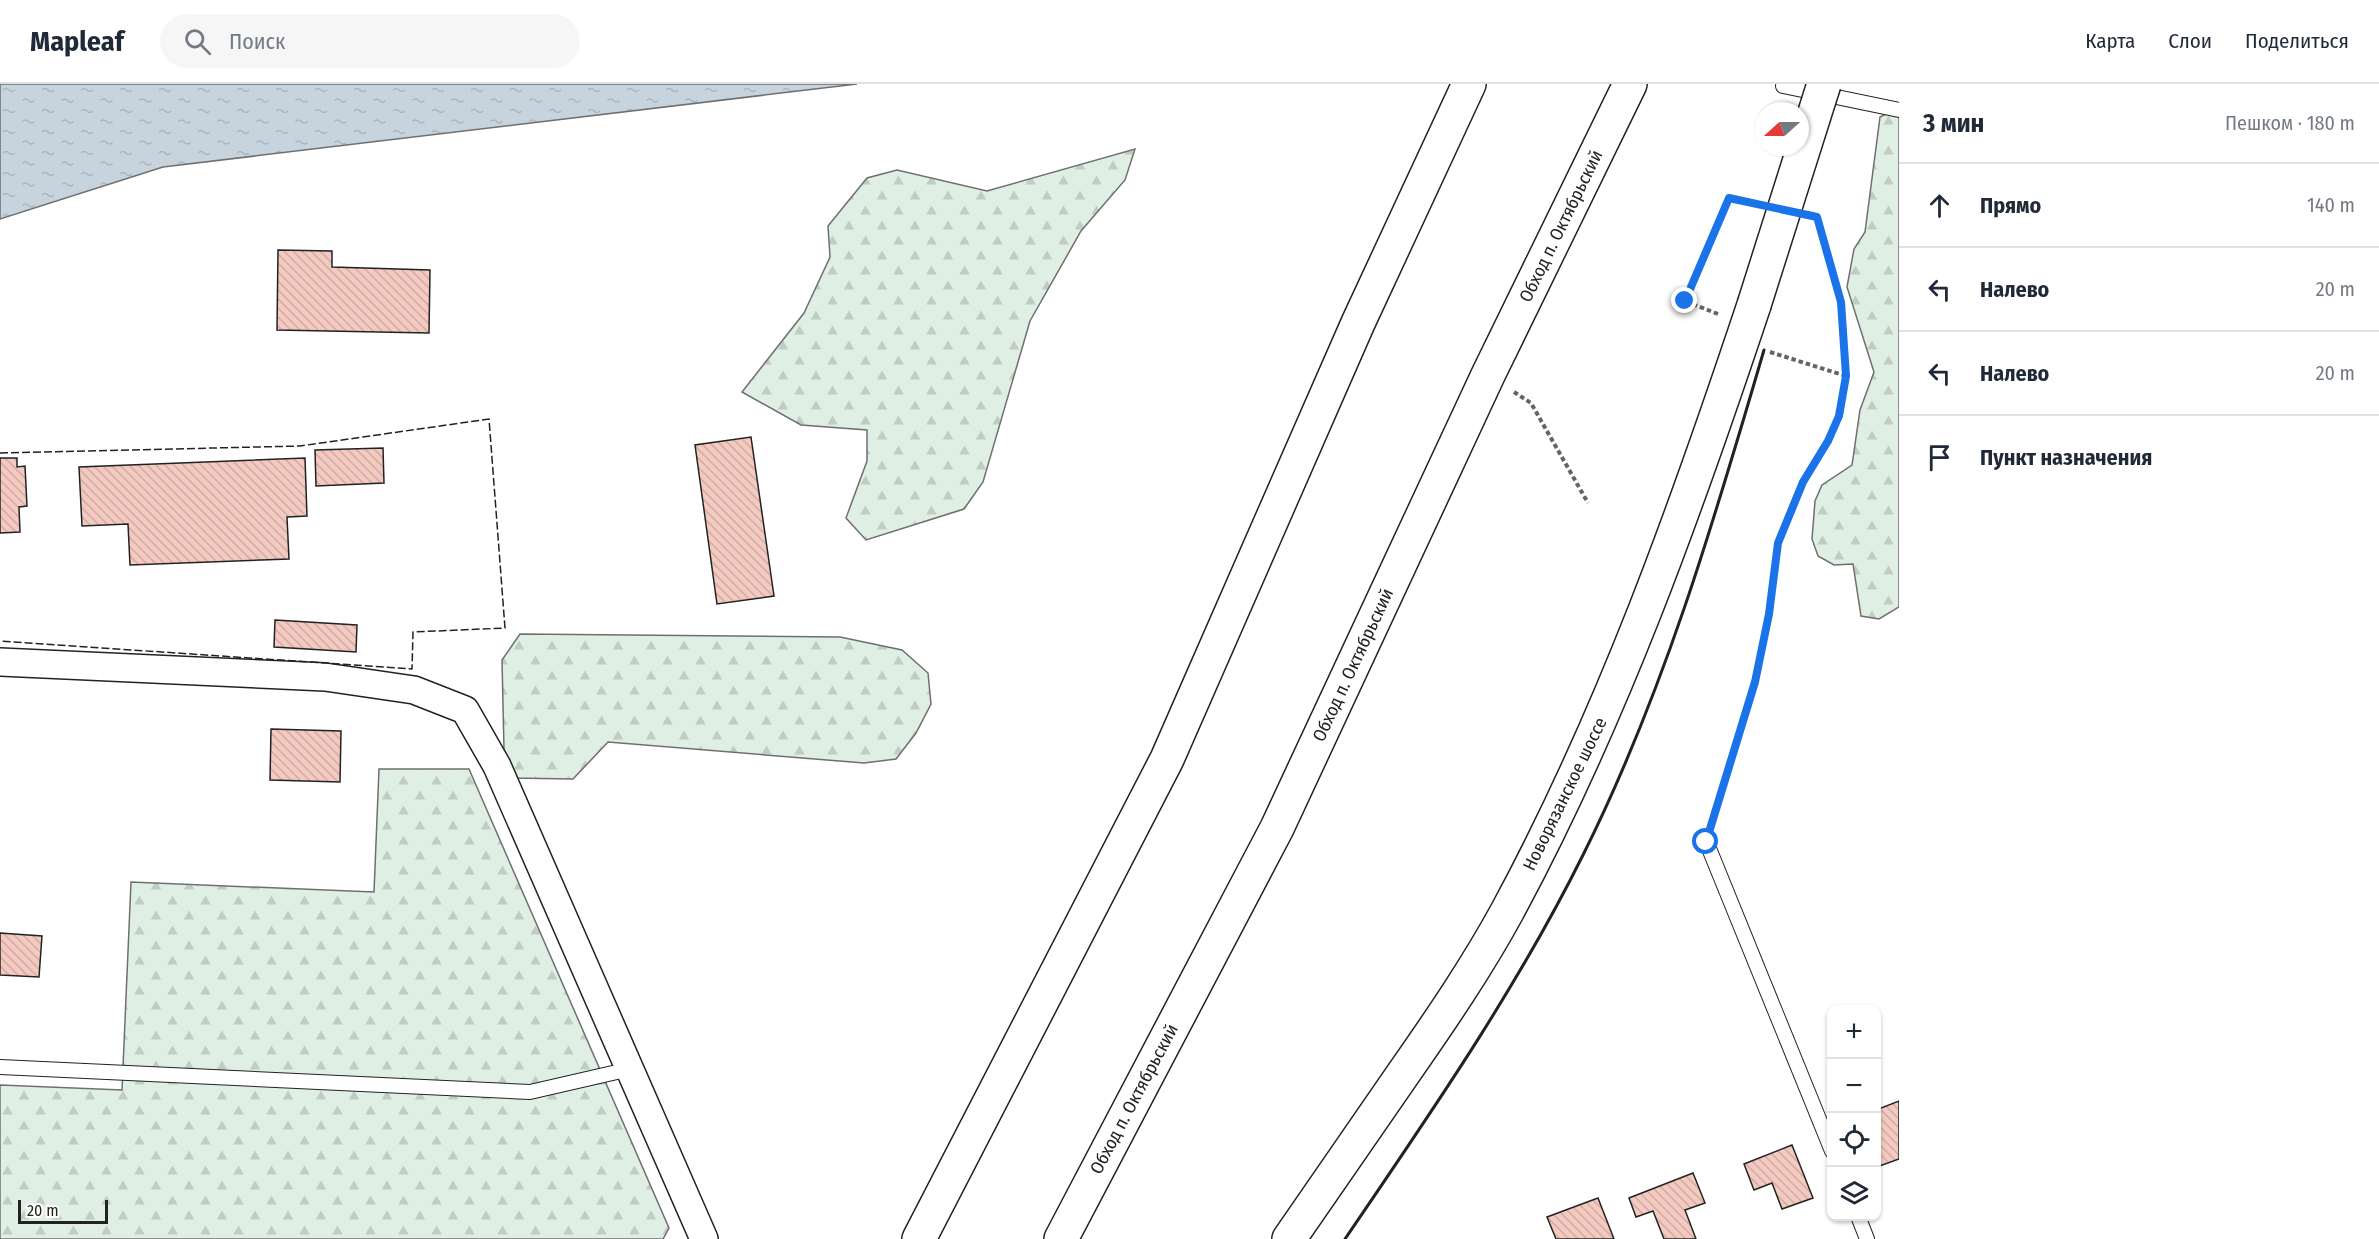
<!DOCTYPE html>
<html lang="ru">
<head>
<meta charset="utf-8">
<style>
	body { margin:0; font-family:"Fira Sans Condensed",sans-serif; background:#f6f6f7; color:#1f2937 }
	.controls { position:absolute; right:18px; bottom:18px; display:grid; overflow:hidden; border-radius:12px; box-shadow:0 2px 4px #0004 }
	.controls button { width:54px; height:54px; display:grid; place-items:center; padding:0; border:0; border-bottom:2px solid #e0e1e3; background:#fff; color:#1f2937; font:30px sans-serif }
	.compass { position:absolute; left:1755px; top:18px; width:54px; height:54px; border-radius:50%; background:#fff; box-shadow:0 2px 4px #0004; rotate:249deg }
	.scale { position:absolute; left:18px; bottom:15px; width:90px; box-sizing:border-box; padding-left:6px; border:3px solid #222; border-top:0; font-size:16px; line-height:21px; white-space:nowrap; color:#222; -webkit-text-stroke:4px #fff; paint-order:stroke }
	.stop { position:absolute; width:18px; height:18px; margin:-14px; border:4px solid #1a73e8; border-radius:50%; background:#fff }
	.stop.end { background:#1a73e8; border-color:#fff; box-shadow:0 2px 6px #0008 }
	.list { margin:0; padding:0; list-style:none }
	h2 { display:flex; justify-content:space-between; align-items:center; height:78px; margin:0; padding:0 24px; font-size:26px }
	h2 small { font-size:20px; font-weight:400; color:#747a83 }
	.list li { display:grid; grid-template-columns:39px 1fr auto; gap:18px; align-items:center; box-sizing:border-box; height:84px; padding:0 24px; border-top:2px solid #e0e1e3 }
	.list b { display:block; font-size:22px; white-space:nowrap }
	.list em { font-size:20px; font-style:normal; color:#747a83 }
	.icon { flex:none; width:33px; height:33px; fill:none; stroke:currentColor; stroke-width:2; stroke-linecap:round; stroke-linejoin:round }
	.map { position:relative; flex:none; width:1899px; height:1155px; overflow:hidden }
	header { display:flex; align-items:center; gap:36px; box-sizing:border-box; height:84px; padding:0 30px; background:#fff; border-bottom:2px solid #e0e1e3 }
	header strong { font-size:28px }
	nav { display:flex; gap:33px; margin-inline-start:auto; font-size:21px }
	.search { width:420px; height:54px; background:#f6f6f7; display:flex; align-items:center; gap:15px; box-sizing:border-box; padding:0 21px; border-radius:33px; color:#747a83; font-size:22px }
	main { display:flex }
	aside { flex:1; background:#fff }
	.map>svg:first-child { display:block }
	.forest { fill:url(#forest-firs); stroke:#6f6f6f; stroke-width:1.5 }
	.water { fill:url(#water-ripples); stroke:#6f6f6f; stroke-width:1.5 }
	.building { fill:url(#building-back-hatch); stroke:#222; stroke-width:1.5 }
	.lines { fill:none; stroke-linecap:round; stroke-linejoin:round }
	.service-casing { stroke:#222; stroke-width:16 }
	.minor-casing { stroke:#222; stroke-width:30 }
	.primary-casing { stroke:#222; stroke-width:36 }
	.trunk-casing { stroke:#222; stroke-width:36 }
	.path { stroke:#646464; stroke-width:4; stroke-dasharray:4.5 3; stroke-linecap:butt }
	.service { stroke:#fff; stroke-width:14 }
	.minor { stroke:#fff; stroke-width:27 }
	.primary { stroke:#fff; stroke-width:33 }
	.trunk { stroke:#fff; stroke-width:33 }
	.primary-bridge-casing { stroke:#222; stroke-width:36; stroke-linecap:butt }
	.primary-bridge { stroke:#fff; stroke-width:33 }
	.fence { stroke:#222; stroke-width:1.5; stroke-dasharray:8 3; stroke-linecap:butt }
	.wall { stroke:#222; stroke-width:3 }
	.route { stroke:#1a73e8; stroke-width:8 }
	.labels { text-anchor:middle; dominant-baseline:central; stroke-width:4.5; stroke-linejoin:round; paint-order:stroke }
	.street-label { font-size:18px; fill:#222; stroke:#fff }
</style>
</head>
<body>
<header>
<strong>Mapleaf</strong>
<div class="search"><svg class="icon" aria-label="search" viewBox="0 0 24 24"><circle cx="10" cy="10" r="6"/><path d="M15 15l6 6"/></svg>Поиск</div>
<nav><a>Карта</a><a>Слои</a><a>Поделиться</a></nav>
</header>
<main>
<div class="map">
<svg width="1899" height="1155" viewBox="0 0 1899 1155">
	<defs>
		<pattern id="forest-firs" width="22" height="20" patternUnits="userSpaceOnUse" patternTransform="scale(1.5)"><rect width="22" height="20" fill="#e0efe3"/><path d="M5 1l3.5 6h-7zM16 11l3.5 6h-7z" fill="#c0cdc2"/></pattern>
		<pattern id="water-ripples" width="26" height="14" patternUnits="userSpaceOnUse" patternTransform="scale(1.5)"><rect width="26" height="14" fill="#c7d3dd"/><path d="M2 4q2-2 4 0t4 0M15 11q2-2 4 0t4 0" fill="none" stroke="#abb5bd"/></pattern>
		<pattern id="building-back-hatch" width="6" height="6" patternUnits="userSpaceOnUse" patternTransform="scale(1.5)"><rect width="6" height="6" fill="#f3c9c0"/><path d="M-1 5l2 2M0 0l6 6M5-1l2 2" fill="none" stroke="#d0aca5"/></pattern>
	</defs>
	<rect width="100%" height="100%" fill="#fff"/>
	<path class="forest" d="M1896 25 1899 27V523L1879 535 1861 532 1853 480 1834 481 1818 472 1812 455 1815 417 1822 401 1852 381 1860 326 1874 288 1847 203 1854 165 1865 148 1880 33Z
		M1135 65 1125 96 1081 147 1030 237 983 398 964 425 866 456 846 434 867 377V346L801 341 742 308 804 229 830 173 828 142 867 94 897 86 987 107Z
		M520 550 840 553 902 566 928 589 931 620 916 649 896 675 864 679 608 658 573 695 511 694 504 666 502 576Z
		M379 685H469L669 1144 663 1155H0V1001L122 1006 131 798 374 808Z"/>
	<path class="water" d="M0 0H857L163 83 0 135Z"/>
	<path class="building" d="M278 166 332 167V183L430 186 429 249 277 246Z
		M751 353 774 512 717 520 695 361Z
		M383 364 384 399 316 402 315 366Z
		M0 374H17V383L25 382 27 422 19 423 20 448 0 449Z
		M305 374 307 432 287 433 289 475 130 481 128 440 82 442 79 383Z
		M275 536 357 541 356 568 274 563Z
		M271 645 341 647 340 698 270 696Z
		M0 849 42 852 39 893 0 891Z
		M1899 1017V1075L1877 1083 1876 1026Z
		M1792 1061 1813 1114 1782 1125 1772 1099 1754 1106 1744 1080Z
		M1693 1089 1705 1119 1685 1126 1696 1155H1664L1653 1127 1636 1133 1629 1114Z
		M1598 1114 1614 1155H1556L1547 1133Z"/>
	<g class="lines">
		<g class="service-casing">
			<path id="service" d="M1783 2 1899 26
				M1706 757 1832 1067
				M0 983 530 1008 630 985
				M1858 1132 1867 1155"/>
		</g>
		<g class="minor-casing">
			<path id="minor" d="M0 578 325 593 414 606 465 626 497 682 704 1155"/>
		</g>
		<g class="primary-casing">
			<path id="primary" d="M1289 1155C1327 1100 1365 1045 1403 990 1440 937 1477 883 1508 826 1612 633 1685 428 1754 221"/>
		</g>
		<g class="trunk-casing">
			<path id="trunk" d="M919 1155 1167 675 1358 239 1469 0
				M1061 1155 1277 744 1488 291 1630 0"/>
		</g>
		<path class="path" d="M1718 230 1685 217 1729 114 1753 119
			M1770 268 1846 292
			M1514 308 1531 319 1588 419
			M1713 737 1755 598 1769 530 1778 459 1803 398 1828 357 1839 332 1846 292 1841 218 1818 132"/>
		<use href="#service" class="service"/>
		<use href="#minor" class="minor"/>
		<use href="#primary" class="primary"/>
		<use href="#trunk" class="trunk"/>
		<g class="primary-bridge-casing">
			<path id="primary-bridge" d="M1754 221 1824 0"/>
		</g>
		<use href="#primary-bridge" class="primary-bridge"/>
		<path class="fence" d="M0 369 300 362 489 335 505 544 413 548 412 585 0 557"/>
		<path class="wall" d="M1345 1155C1430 1030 1516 906 1583 771 1663 611 1714 437 1764 266"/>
	</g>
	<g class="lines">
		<path class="route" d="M1685 217 1729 114 1817 133 1841 218 1846 292 1839 332 1828 357 1803 398 1778 459 1769 530 1755 598 1706 758"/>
	</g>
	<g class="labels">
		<g class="street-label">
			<text transform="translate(1561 142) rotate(-64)">Обход п. Октябрьский</text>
			<text transform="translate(1353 581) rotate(-65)">Обход п. Октябрьский</text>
			<text transform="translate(1565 710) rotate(-64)">Новорязанское шоссе</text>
			<text transform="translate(1134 1015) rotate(-62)">Обход п. Октябрьский</text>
		</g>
	</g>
</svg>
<div class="controls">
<button>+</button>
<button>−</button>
<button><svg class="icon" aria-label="locate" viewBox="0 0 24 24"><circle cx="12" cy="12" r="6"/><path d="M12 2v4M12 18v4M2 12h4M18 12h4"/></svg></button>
<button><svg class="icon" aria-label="layers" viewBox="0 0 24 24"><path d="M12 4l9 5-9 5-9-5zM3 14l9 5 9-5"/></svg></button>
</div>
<svg class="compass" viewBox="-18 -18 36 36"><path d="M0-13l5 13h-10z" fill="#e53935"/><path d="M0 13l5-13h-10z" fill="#747a83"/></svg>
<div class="scale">20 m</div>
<div class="stop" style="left:1706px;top:758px"></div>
<div class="stop end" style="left:1685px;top:217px"></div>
</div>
<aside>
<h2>3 мин<small>Пешком · 180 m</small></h2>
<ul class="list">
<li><svg class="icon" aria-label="ahead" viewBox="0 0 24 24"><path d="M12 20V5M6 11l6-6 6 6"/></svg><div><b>Прямо</b></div><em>140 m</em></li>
<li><svg class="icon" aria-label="left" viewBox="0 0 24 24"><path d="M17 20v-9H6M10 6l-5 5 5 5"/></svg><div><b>Налево</b></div><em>20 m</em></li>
<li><svg class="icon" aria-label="left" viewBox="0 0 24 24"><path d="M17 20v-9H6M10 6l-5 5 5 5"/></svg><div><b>Налево</b></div><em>20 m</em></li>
<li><svg class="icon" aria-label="arrive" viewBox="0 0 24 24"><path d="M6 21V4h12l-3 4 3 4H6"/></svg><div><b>Пункт назначения</b></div></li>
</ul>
</aside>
</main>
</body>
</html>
